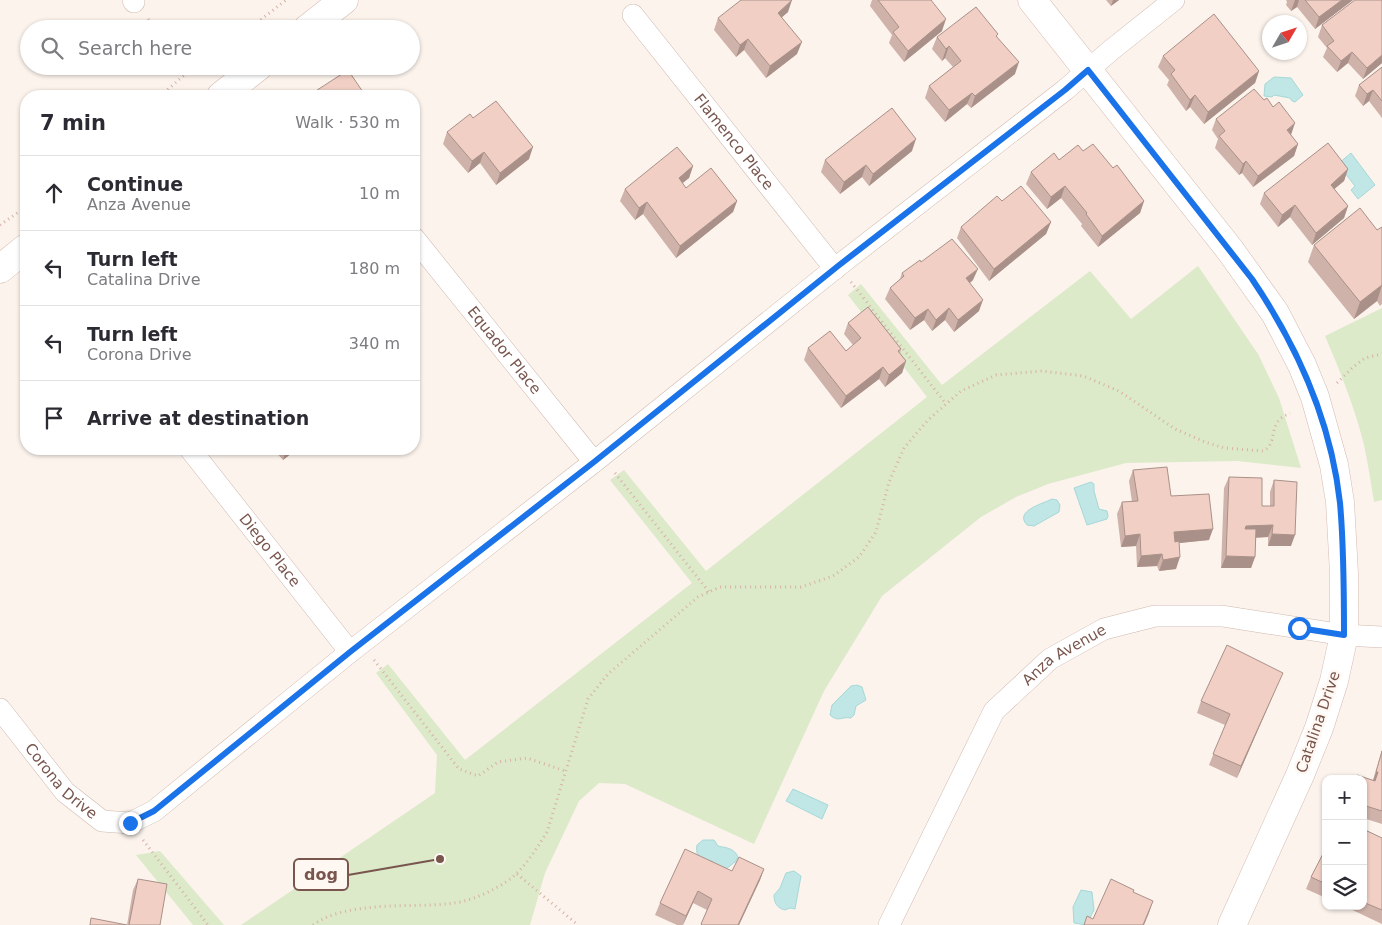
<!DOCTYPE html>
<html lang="en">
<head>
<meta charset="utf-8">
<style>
	body { margin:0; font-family:"DejaVu Sans",sans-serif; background:#f7f7f7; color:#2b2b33 }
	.controls { position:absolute; right:15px; bottom:15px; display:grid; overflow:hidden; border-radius:10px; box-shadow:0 1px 4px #0004 }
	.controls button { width:45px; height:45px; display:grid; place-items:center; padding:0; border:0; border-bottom:1px solid #e1e1e2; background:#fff; color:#2b2b33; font:25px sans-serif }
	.compass { position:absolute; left:1262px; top:15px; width:45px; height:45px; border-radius:50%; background:#fff; box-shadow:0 1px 4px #0004; rotate:51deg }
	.stop { position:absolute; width:15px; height:15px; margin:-11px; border:4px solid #1a73e8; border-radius:50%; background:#fff }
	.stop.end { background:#1a73e8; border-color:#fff; box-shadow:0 1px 5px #0008 }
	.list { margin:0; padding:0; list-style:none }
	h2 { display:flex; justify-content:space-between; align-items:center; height:65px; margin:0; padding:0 20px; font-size:21px }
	h2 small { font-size:16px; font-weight:400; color:#7c7c81 }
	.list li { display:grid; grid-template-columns:32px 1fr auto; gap:15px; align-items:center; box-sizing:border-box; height:75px; padding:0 20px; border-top:1px solid #e1e1e2 }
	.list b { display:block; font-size:19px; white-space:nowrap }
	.list p { margin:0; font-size:16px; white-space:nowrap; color:#7c7c81 }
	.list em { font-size:16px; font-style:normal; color:#7c7c81 }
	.icon { flex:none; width:28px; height:28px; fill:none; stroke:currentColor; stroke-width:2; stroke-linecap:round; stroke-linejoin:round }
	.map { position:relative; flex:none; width:1382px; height:925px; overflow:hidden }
	.search { position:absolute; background:#fff; box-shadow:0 1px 4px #0004; left:20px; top:20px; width:400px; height:55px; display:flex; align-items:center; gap:12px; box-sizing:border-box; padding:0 18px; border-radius:28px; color:#7c7c81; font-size:19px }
	.panel { position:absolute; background:#fff; box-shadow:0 1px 4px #0004; left:20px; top:90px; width:400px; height:365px; border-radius:20px }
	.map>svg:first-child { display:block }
	.green { fill:#dceaca }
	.water { fill:#c0e6e6; stroke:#a6d8d8 }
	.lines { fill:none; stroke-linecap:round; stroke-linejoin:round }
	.street-casing { stroke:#cfb9b0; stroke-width:22 }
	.secondary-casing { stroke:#d4bbb1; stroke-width:29 }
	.path { stroke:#d7b1a6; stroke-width:3; stroke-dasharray:1 4; stroke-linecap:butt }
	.street { stroke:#fff; stroke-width:21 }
	.secondary { stroke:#fff; stroke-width:28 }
	.wall { fill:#cfb2a9 }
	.shaded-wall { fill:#a99189 }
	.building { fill:#f1cfc4; stroke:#a99189 }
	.route { stroke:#1a73e8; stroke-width:6 }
	.labels { text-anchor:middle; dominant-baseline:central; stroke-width:5; stroke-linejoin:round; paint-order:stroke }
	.street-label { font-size:15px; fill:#78564e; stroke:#fff8f2 }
	.leader { fill:none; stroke:#78564e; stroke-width:2 }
	.callout-dot { fill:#78564e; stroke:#fff8f2; stroke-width:2 }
	.callout { fill:#fff8f2; stroke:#78564e; stroke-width:2 }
	.callout-label { font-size:16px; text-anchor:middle; font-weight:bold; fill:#78564e }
</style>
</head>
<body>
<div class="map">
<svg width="1382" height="925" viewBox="0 0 1382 925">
	<rect width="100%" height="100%" fill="#fcf3ec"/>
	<path class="green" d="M1198 266 1258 354 1279 398 1301 468 1237 461 1126 463 1048 484 1016 497 981 517 882 596 824 691 754 844 625 784 599 783 579 801 545 873 530 925H241L435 793 437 755 376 673 388 664 465 760 692 583 610 480 624 470 706 571 927 397 848 295 861 284 942 385 1090 271 1131 319Z
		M1382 308V500L1374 502C1371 483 1368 464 1364 445 1355 408 1340 371 1325 336Z
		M160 851 224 925H193L136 855Z"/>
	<path class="water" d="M1274 77 1291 78 1303 95 1295 102 1292 101 1290 98 1274 95 1272 97 1264 96 1265 84Z
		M1351 153 1375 185 1358 199 1351 190 1355 186 1338 164Z
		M1091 482 1094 484V491L1099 509 1107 511 1108 516 1107 519 1087 525 1074 488Z
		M1052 499 1057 500 1060 505 1059 512 1034 526 1027 525C1014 511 1042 504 1052 499Z
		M857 685 862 687 866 700 856 706 854 715 851 718C841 716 839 723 830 715L832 705 851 686Z
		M793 789 828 805 822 819 786 801Z
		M703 840H714L718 846C727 848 734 848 738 857L735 862 726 869 719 867 712 861C701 861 695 857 697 845Z
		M794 871 801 876 795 909 790 908 785 910C777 908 774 903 774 895L780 888 786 873Z
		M1081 890 1092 892 1094 910 1086 925 1074 923 1073 907Z"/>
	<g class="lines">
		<g class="street-casing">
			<g id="street">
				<path d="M133 0 134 2"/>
				<path id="s1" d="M633 15 835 269"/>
				<path id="s2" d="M414 238 594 462"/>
				<path id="s3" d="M190 449 350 652"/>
				<path id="s4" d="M0 709 65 792 102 821 130 823 154 811 350 652 594 462 838 266 1065 90 1110 51 1174 0"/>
				<path id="s5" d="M889 925 994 711 1050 659 1104 629 1155 616H1222L1344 635 1382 637"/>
			</g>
		</g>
		<g class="secondary-casing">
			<path id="secondary" d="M1032 0 1230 250 1275 313 1302 365 1315 397 1334 465 1340 502 1344 573V635L1334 681 1319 728 1300 775 1232 925
				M307 29 344 0
				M221 96 259 66
				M0 269 26 248"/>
		</g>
		<path class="path" d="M148 19 156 29
			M249 29 286 0
			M186 66 189 70
			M160 96 195 66
			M0 225 26 207
			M851 282 946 404
			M1337 383 1352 368 1365 358 1382 354
			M615 473 709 592
			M374 660 459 769 478 776 498 762 527 758 565 771
			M143 840 208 925
			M517 874 578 925
			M313 925C328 914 348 910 366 908 395 904 425 907 454 903 473 901 505 886 518 872 530 860 538 846 547 832L588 699 608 674 698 597 720 587H801L833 576 859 557 876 532 889 482 904 448 928 420 961 391 996 375 1042 371 1083 376 1119 391 1175 429 1205 442 1224 448 1263 451C1275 445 1271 433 1277 423 1279 418 1285 416 1290 413"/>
		<use href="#street" class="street"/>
		<use href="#secondary" class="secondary"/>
	</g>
	<path class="wall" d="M872 0H931L942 31 904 62 889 43 892 35 870 6Z
		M1106 0H1119L1111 6Z
		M1286 0H1353L1315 29 1297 7 1291 11 1286 5 1287 2Z
		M788 12 782 17 797 54 766 78 744 50 736 57 714 30 718 18Z
		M1322 25 1382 63 1363 79 1348 63 1337 72 1323 57 1327 48 1318 37Z
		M997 36 1015 74 971 108 967 104 945 122 925 98 929 86 953 67 945 58 942 61 932 49 937 37Z
		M1163 56 1259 71 1255 83 1204 124 1190 107 1186 111 1167 85 1169 80 1158 67Z
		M1382 67V118L1369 101 1363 106 1355 96 1359 85Z
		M1264 100 1298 144 1294 156 1253 187 1242 173 1239 175 1215 148 1218 139 1212 130 1216 119Z
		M473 118 529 159 496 185 480 163 468 173 443 144 447 132Z
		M912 151 869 186 862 177 840 194 821 172 825 160Z
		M1083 151 1113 168 1144 201 1140 213 1098 247 1081 226 1082 224 1061 198 1047 209 1026 184 1031 172 1059 160Z
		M693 166 689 178 682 183 686 188 737 201 733 212 676 258 643 214 635 220 620 201 625 189Z
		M1348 169 1344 181 1334 189 1348 206 1344 218 1312 245 1290 217 1278 227 1260 204 1264 193Z
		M1002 201 1051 222 1046 234 989 281 957 238 961 227Z
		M1382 227V304L1380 306 1377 301 1354 319 1308 262 1314 245 1377 230Z
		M921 262 973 280 970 283 979 311 954 332 945 320 932 331 924 320 910 330 885 299 890 288 900 279 902 273Z
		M848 323 901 349 900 353 906 361 902 373 885 387 879 379 841 408 804 360 808 348 846 351 853 345 844 334Z
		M273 449H297L283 460Z
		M1133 470 1171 496 1209 540 1179 543 1176 569 1159 571 1157 566 1137 567 1136 546 1121 547 1117 514 1122 502H1132L1129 481Z
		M1229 477 1262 506H1270V492L1274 480 1291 546H1268V537L1256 538 1255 557 1251 568H1221L1224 488Z
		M1278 684 1237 778 1209 765 1225 725 1197 713 1201 701Z
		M1382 750V824L1363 818V779L1373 780Z
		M1363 829 1382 838V924L1344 906H1363Z
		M1326 848V898L1306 889 1311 877Z
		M764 869 760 880 739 925H701L707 910 693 903 683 925H677L655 915 660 903 732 871Z
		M138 879 160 925H127L133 890Z"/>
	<path class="shaded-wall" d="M792 0 788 12 774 24 778 13Z
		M1113 0H1119L1111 6Z
		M1295 0H1299L1297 7 1291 11Z
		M1342 0H1353L1315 29 1319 17Z
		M946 19 942 31 904 62 908 51Z
		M748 39 744 50 736 57 740 45Z
		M802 42 797 54 766 78 770 66Z
		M949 46 945 58 942 61 946 49Z
		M1352 52 1348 63 1337 72 1341 61Z
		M1382 55V63L1363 79 1367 68Z
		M1019 62 1015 74 971 108 975 96Z
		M1259 71 1255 83 1204 124 1208 112Z
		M1373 90 1369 101 1363 106 1367 94Z
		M972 93 967 104 945 122 949 110Z
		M1195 95 1190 107 1186 111 1190 100Z
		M1295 123 1291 135 1287 130Z
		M916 139 912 151 869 186 873 174Z
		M1298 144 1294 156 1253 187 1258 176Z
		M533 147 529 159 496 185 500 173Z
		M484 152 480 163 468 173 472 161Z
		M1246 161 1242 173 1239 175 1243 164Z
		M866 165 862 177 840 194 844 182Z
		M693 166 689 178 674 190 679 178Z
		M1348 169 1344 181 1326 196 1331 185Z
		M1065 186 1061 198 1047 209 1051 197Z
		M737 201 733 212 676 258 680 246Z
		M1144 201 1140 213 1098 247 1102 236Z
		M647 202 643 214 635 220 639 208Z
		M1295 205 1290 217 1278 227 1282 215Z
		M1348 206 1344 218 1312 245 1316 233Z
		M1051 222 1046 234 989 281 994 269Z
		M978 269 973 280 961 290 966 278Z
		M1382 285 1377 301 1354 319 1360 302Z
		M983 300 979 311 954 332 958 320Z
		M949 308 945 320 932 331 936 320Z
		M928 309 924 320 910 330 915 318Z
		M906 361 902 373 885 387 889 375Z
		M883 367 879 379 841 408 846 396Z
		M287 449H297L283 460Z
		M1273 525 1268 537 1241 538 1246 526Z
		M1213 529 1209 540 1170 544 1174 532Z
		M1140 534 1136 546 1121 547 1125 536Z
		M1272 534 1295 535 1291 546H1268Z
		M1162 554 1157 566 1137 567 1141 556Z
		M1226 556 1255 557 1251 568H1221Z
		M1180 557 1176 569 1159 571 1163 560Z
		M1283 673 1278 684 1237 778 1241 766Z
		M1376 772H1378L1374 784H1372Z
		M764 869 760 880 739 925H738Z
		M698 891 693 903 683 925 686 916Z
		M1153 901 1149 913 1144 925H1143Z"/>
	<path class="building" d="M741 0H792L778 13 802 42 770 66 748 39 740 45 718 18Z
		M878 0H931L946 19 908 51 893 32 899 27Z
		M1305 0H1342L1319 17Z
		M1355 0H1382V55L1367 68 1352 52 1341 61 1327 46 1334 41 1322 25Z
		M976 7 998 34 996 36 1019 62 975 96 972 93 949 110 929 86 961 61 949 46 946 49 937 37Z
		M1214 14 1259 71 1208 112 1195 95 1190 100 1171 74 1175 70 1163 56Z
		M1382 67V101L1373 90 1367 94 1359 85Z
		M348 70 365 95 362 96H308Z
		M1254 89 1264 100 1267 98 1273 107 1279 102 1295 123 1287 130 1298 144 1258 176 1246 161 1243 164 1219 136 1225 131 1216 119Z
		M496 101 533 147 500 173 484 152 472 161 447 132 470 114 473 118Z
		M892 108 916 139 873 174 866 165 844 182 825 160Z
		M1328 143 1348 169 1331 185 1348 206 1316 233 1295 205 1282 215 1264 193Z
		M1093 144 1113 168 1117 165 1144 201 1102 236 1086 214 1087 213 1065 186 1051 197 1031 172 1054 153 1059 160 1078 145 1083 151Z
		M677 147 693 166 679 178 686 188 711 168 737 201 680 246 647 202 639 208 625 189Z
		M1021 186 1051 222 994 269 961 227 997 196 1002 201Z
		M1360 208 1377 230 1382 227V285L1360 302 1314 245Z
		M952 239 978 269 966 278 983 300 958 320 949 308 936 320 928 309 915 318 890 288 904 276 902 273 920 260 921 262Z
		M868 307 901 349 898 351 906 361 889 375 883 367 846 396 808 348 830 331 846 351 861 338 848 323Z
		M1167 467 1171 496 1209 494 1213 529 1174 532 1175 542 1179 541 1180 557 1163 560 1162 554 1141 556 1140 534 1125 536 1122 502 1138 501 1133 470Z
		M1229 477 1262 478V506H1274V480L1297 482 1295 535 1272 534 1273 525 1246 526 1245 529H1256L1255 557 1226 556Z
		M1227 645 1283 673 1241 766 1213 754 1230 714 1201 701Z
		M1382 751V811L1363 805V779H1356L1357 775 1375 781 1378 772H1376Z
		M1363 829 1382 838V910L1363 902Z
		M1326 848V884L1311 877Z
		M685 849 732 871 739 857 764 869 738 925H702L701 924 712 899 698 891 686 916 660 903Z
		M138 879 167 884 160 925H129Z
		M1111 879 1134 890 1133 892 1153 901 1143 925H1084L1087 916 1093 919Z
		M91 918 127 925H90Z"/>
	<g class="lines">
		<path class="route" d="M130 823 154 811 350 652 594 462 838 266 1065 90 1088 70 1252 279C1298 347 1331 421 1340 503 1344 547 1344 591 1344 635L1299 628"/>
	</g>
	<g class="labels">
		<g class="street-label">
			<text stroke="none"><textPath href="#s1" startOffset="162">Flamenco Place</textPath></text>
			<text stroke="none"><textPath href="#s2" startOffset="144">Equador Place</textPath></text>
			<text stroke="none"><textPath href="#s3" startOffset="129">Diego Place</textPath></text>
			<text stroke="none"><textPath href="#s5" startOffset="329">Anza Avenue</textPath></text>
			<text transform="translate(1318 722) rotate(-71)">Catalina Drive</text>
			<text stroke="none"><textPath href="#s4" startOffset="95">Corona Drive</textPath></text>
		</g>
	</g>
	<path class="leader" d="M440 859L348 875"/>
	<circle class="callout-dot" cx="440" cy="859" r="5"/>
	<rect class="callout" x="294" y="859" width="54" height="31" rx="5"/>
	<g class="callout-label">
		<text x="321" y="880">dog</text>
	</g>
</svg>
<div class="controls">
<button>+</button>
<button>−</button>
<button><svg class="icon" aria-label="layers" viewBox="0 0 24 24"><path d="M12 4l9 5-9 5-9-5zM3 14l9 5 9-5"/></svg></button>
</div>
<svg class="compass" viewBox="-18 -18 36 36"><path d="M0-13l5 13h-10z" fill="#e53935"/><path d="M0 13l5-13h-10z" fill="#7c7c81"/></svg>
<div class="stop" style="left:1299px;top:628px"></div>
<div class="stop end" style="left:130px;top:823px"></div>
<div class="search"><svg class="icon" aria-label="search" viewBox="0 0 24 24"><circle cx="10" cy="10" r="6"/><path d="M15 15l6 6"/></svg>Search here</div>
<section class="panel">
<h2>7 min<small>Walk · 530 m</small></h2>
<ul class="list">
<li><svg class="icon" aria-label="ahead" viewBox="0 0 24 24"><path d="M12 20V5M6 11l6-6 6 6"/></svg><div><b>Continue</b><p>Anza Avenue</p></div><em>10 m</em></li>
<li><svg class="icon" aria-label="left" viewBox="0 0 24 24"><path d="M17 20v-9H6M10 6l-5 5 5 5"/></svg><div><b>Turn left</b><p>Catalina Drive</p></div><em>180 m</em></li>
<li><svg class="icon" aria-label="left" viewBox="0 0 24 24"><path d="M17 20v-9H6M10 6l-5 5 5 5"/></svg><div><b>Turn left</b><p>Corona Drive</p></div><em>340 m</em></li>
<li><svg class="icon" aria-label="arrive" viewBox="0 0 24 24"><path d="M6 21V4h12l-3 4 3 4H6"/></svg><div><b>Arrive at destination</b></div></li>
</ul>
</section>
</div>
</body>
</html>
